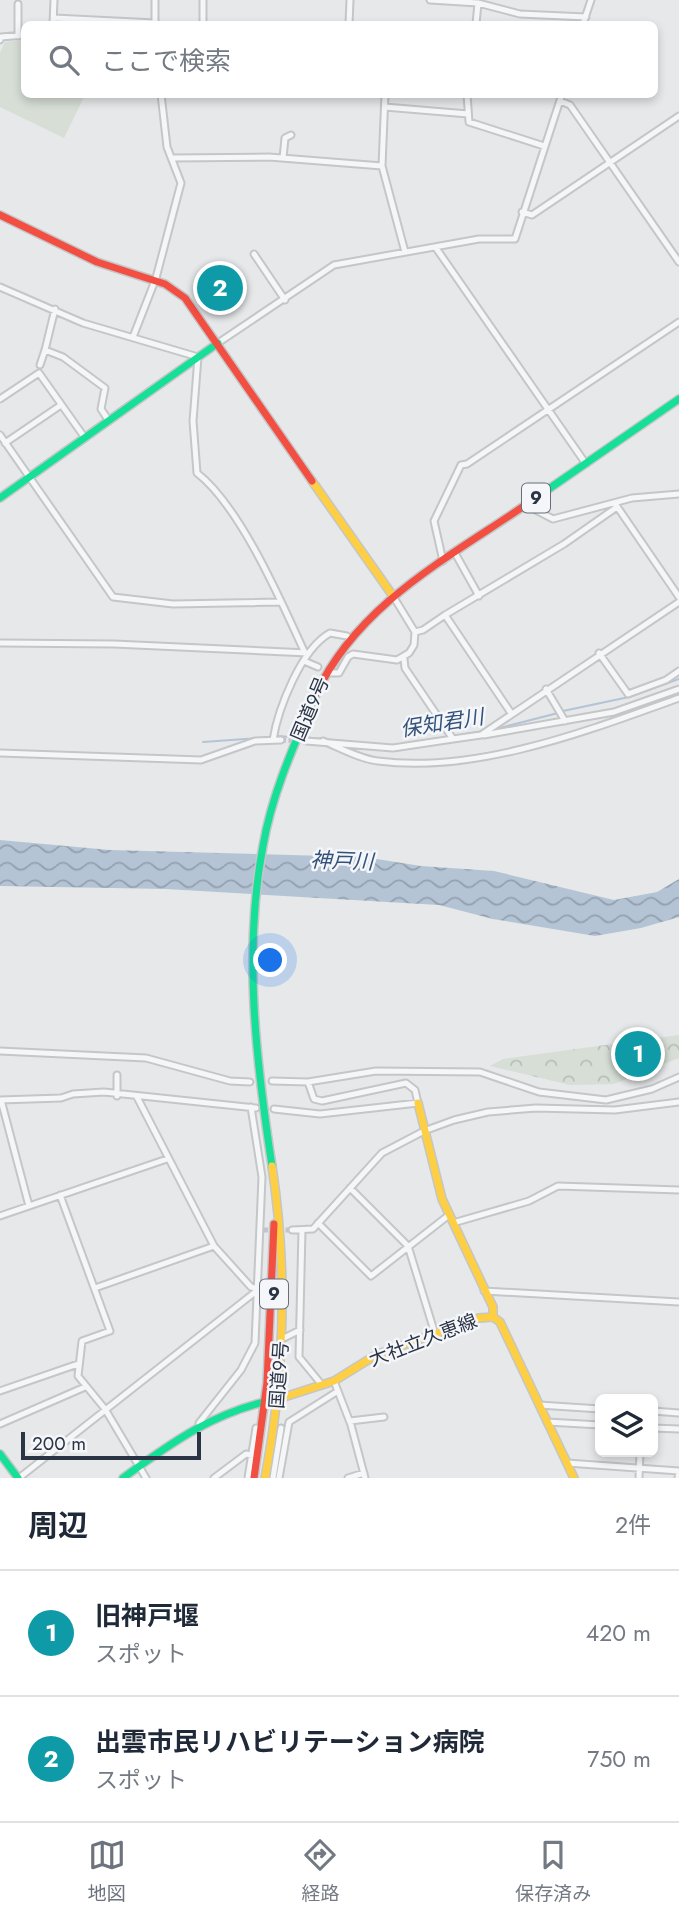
<!DOCTYPE html>
<html lang="ja">
<head>
<meta charset="utf-8">
<style>
	body { margin:0; font-family:Jost,"Noto Sans JP",sans-serif; background:#f6f6f7; color:#1f2937 }
	.controls { position:absolute; right:21px; bottom:21px; display:grid; overflow:hidden; border-radius:10px; box-shadow:0 4px 10px #0003 }
	.controls button { width:63px; height:63px; display:grid; place-items:center; padding:0; border:0; border-bottom:2px solid #e0e1e3; background:#fff; color:#1f2937; font:35px sans-serif }
	.scale { position:absolute; left:21px; bottom:18px; width:180px; box-sizing:border-box; padding-left:7px; border:4px solid #2b3445; border-top:0; font-size:19px; line-height:24px; white-space:nowrap; color:#2b3445; -webkit-text-stroke:5px #f4f6f9; paint-order:stroke }
	.you { position:absolute; left:271px; top:961px; width:24px; height:24px; margin:-18px; border:5px solid #fff; border-radius:50%; background:#1a73e8; box-shadow:0 0 0 10px #1a73e833 }
	.badge { display:grid; place-items:center; width:46px; height:46px; border-radius:50%; background:#6c737f; color:#fff; font-size:23px; font-weight:700 }
	.pin { position:absolute; translate:-50% -50%; border:4px solid #fff; box-shadow:0 2px 7px #0006 }
	.list { margin:0; padding:0; list-style:none }
	h2 { display:flex; justify-content:space-between; align-items:center; height:91px; margin:0; padding:0 28px; font-size:30px }
	h2 small { font-size:23px; font-weight:400; color:#747a83 }
	.list li { display:grid; grid-template-columns:46px 1fr auto; gap:21px; align-items:center; box-sizing:border-box; height:126px; padding:0 28px; border-top:2px solid #e0e1e3 }
	.list b { display:block; font-size:26px; white-space:nowrap }
	.list p { margin:0; font-size:23px; white-space:nowrap; color:#747a83 }
	.list em { font-size:23px; font-style:normal; color:#747a83 }
	.icon { flex:none; width:38px; height:38px; fill:none; stroke:currentColor; stroke-width:2; stroke-linecap:round; stroke-linejoin:round }
	.map { position:relative; flex:none; width:679px; height:1478px; overflow:hidden }
	.search { position:absolute; background:#fff; box-shadow:0 4px 10px #0003; left:21px; right:21px; top:21px; height:77px; display:flex; align-items:center; gap:18px; box-sizing:border-box; padding:0 24px; border-radius:10px; color:#747a83; font-size:26px }
	.sheet { height:343px; background:#fff }
	nav { display:flex; justify-content:space-around; align-items:center; box-sizing:border-box; height:98px; border-top:2px solid #e0e1e3; background:#fff; font-size:19px; color:#747a83 }
	nav a { display:grid; justify-items:center; gap:4px }
	nav .on { color:#6c737f }
	.map>svg:first-child { display:block }
	.green { fill:#d6ded6 }
	.park { fill:url(#park-crowns) }
	.water { fill:url(#water-waves) }
	.lines { fill:none; stroke-linecap:round; stroke-linejoin:round }
	.stream { stroke:#b4c4d5; stroke-width:2 }
	.street-tunnel { stroke:#c1c4c9; stroke-width:5; stroke-dasharray:5 2.5; stroke-linecap:butt }
	.street-casing { stroke:#c4c6c8; stroke-width:9 }
	.fast-casing { stroke:#c4c6c8; stroke-width:10 }
	.slow-casing { stroke:#c4c6c8; stroke-width:10 }
	.jam-casing { stroke:#c4c6c8; stroke-width:10 }
	.street { stroke:#f5f6f7; stroke-width:5 }
	.fast { stroke:#16e098; stroke-width:7 }
	.slow { stroke:#ffcf43; stroke-width:7 }
	.jam { stroke:#f24e42; stroke-width:7 }
	.labels { text-anchor:middle; dominant-baseline:central; stroke-width:5; stroke-linejoin:round; paint-order:stroke }
	.shield { fill:#f4f6f9; stroke:#676e7b; stroke-width:2 }
	.shield-label { font-size:18px; font-weight:bold; fill:#2b3445 }
	.street-label { font-size:19px; fill:#2b3445; stroke:#f4f6f9 }
	.water-label { font-size:21px; font-style:italic; fill:#34527a; stroke:#f4f6f9 }
</style>
</head>
<body>
<div class="map">
<svg width="679" height="1478" viewBox="0 0 679 1478">
	<defs>
		<pattern id="park-crowns" width="20" height="18" patternUnits="userSpaceOnUse" patternTransform="scale(1.75)"><rect width="20" height="18" fill="#d6ded6"/><path d="M2 6a3 3 0 1 1 6 0M12 15a3 3 0 1 1 6 0" fill="none" stroke="#b8bfb9"/></pattern>
		<pattern id="water-waves" width="16" height="10" patternUnits="userSpaceOnUse" patternTransform="scale(1.75)"><rect width="16" height="10" fill="#b4c4d5"/><path d="M0 5q4-4 8 0t8 0" fill="none" stroke="#93a0af"/></pattern>
	</defs>
	<rect width="100%" height="100%" fill="#e6e8ea"/>
	<path class="green" d="M24 40V94L85 95 64 138 0 107V53L5 42Z"/>
	<path class="park" d="M679 1035V1058L614 1084 570 1085 490 1066 503 1059Z"/>
	<path class="water" d="M0 840 110 850 364 857 421 866 494 871 614 900 657 892 679 879V917L641 928 595 936 493 919 439 905 166 889 0 886Z"/>
	<g class="lines">
		<path class="stream" d="M563 711 629 697 679 679
			M496 729 558 713
			M277 736 292 737
			M454 736 483 731
			M302 737 355 742
			M430 740 449 737
			M203 742 272 737"/>
		<path class="street-tunnel" d="M281 740 306 741
			M263 1230H292"/>
		<g class="street-casing">
			<path id="street" d="M155 0V24
				M203 0V24
				M430 0 478 3 520 14 586 17
				M54 18 155 23
				M53 24 54 0
				M349 24 350 0
				M476 24 478 3
				M583 24 591 0
				M18 36V4
				M0 40 1 37 24 35
				M385 94 382 166 405 252
				M467 94 469 122 544 146
				M560 101 570 105 679 262
				M385 107 468 114
				M172 158 269 157 382 166
				M283 158 285 138 291 135
				M522 212 532 215 679 116
				M436 248 586 464
				M254 254 285 300
				M0 287 83 323 198 357 193 421 197 473C240 506 281 601 304 651
				M133 337 156 278 181 183 167 147 161 94
				M218 343 334 265 479 239H515L562 94
				M45 350 55 309
				M40 365 45 350 63 357 105 388 101 409 109 421
				M0 399 39 373 85 438
				M0 435 113 597 173 604 280 602
				M5 443 61 405
				M526 505 553 519 632 498 679 494
				M616 505 679 597
				M455 553 479 596
				M443 561 434 521 461 465 467 464 679 322
				M445 615 564 544 617 507
				M415 632 423 630 445 615 511 713
				M0 643 114 644 308 653
				M599 653 628 694 666 680 679 671
				M404 659 405 668 453 739 481 735 679 602
				M304 661 318 667
				M331 673H339L348 657 353 654 397 660 409 653 414 645 415 632 393 596
				M546 689 565 721
				M484 735 614 712 679 689
				M273 740C278 709 301 649 330 633L347 636
				M306 741 393 748 453 739
				M323 741C340 748 360 759 378 761 476 774 587 731 679 698
				M0 753 201 760 255 741 281 740
				M0 1051 146 1058 230 1081 250 1082
				M272 1081 308 1082 376 1071 480 1072 539 1092 606 1100 652 1089 679 1077
				M117 1096V1075
				M137 1097 214 1246 251 1287 259 1289
				M0 1100 61 1098 73 1094 104 1092 256 1108
				M1 1100 29 1206
				M274 1109 320 1114 418 1103 415 1090 406 1083 322 1101 314 1099 308 1082
				M350 1188 408 1246 435 1334
				M60 1195 110 1331 82 1341 78 1376 105 1409 146 1478
				M0 1216 167 1159
				M318 1223 371 1276 449 1215
				M453 1223 529 1201 558 1186 679 1190
				M292 1230 313 1229 382 1153 424 1131 454 1120 488 1112 536 1108 615 1110 679 1102
				M302 1230 299 1357 322 1385
				M95 1288 214 1246
				M484 1291 679 1302
				M282 1339 300 1330
				M334 1381 351 1425 365 1478
				M0 1391 78 1364
				M539 1405 600 1409
				M653 1411 679 1413
				M350 1421 384 1417
				M547 1422 600 1425
				M199 1423 241 1370 255 1343 262 1177 251 1107
				M0 1424 85 1387
				M653 1428 679 1429
				M567 1463 679 1471 678 1478
				M639 1477 640 1452
				M19 1478 259 1289
				M214 1478 246 1454 252 1455
				M248 1478 256 1428
				M273 1478 281 1428
				M279 1478 289 1422 338 1391
				M348 1478 364 1473"/>
		</g>
		<g class="fast-casing">
			<path id="fast" d="M0 498 218 343
				M527 504 679 399
				M272 1166C256 1061 243 950 263 846 272 793 295 743 316 694
				M0 1454 18 1478
				M123 1478C172 1442 217 1410 278 1399"/>
		</g>
		<g class="slow-casing">
			<path id="slow" d="M312 481 393 596
				M418 1103 442 1199 493 1307V1317
				M278 1399 334 1381 376 1355 479 1318 493 1317 500 1322 574 1478
				M265 1478C285 1373 288 1272 272 1166"/>
		</g>
		<g class="jam-casing">
			<path id="jam" d="M0 215 97 262 165 284 185 298 312 481
				M316 694C358 604 448 558 527 504
				M254 1478 267 1383 274 1224"/>
		</g>
		<use href="#street" class="street"/>
		<use href="#fast" class="fast"/>
		<use href="#slow" class="slow"/>
		<use href="#jam" class="jam"/>
	</g>
	<g class="labels">
		<g class="shield">
			<rect x="522" y="483.5" width="28" height="29" rx="5"/>
			<rect x="260" y="1279.5" width="28" height="29" rx="5"/>
		</g>
		<g class="shield-label">
			<text x="536" y="498">9</text>
			<text x="274" y="1294">9</text>
		</g>
		<g class="street-label">
			<text transform="translate(310 709) rotate(-67)">国道9号</text>
			<text transform="translate(423 1340) rotate(-21)">大社立久恵線</text>
			<text transform="translate(279 1375) rotate(-86)">国道9号</text>
		</g>
		<g class="water-label">
			<text transform="translate(442 723) rotate(-9)">保知君川</text>
			<text transform="translate(342 861) rotate(2)">神戸川</text>
		</g>
	</g>
</svg>
<div class="controls">
<button><svg class="icon" aria-label="layers" viewBox="0 0 24 24"><path d="M12 4l9 5-9 5-9-5zM3 14l9 5 9-5"/></svg></button>
</div>
<div class="scale">200 m</div>
<div class="you"></div>
<div class="pin badge" style="left:638px;top:1054px;background:#0f9aa8">1</div>
<div class="pin badge" style="left:220px;top:288px;background:#0f9aa8">2</div>
<div class="search"><svg class="icon" aria-label="search" viewBox="0 0 24 24"><circle cx="10" cy="10" r="6"/><path d="M15 15l6 6"/></svg>ここで検索</div>
</div>
<section class="sheet">
<h2>周辺<small>2件</small></h2>
<ul class="list">
<li><span class="badge" style="background:#0f9aa8">1</span><div><b>旧神戸堰</b><p>スポット</p></div><em>420 m</em></li>
<li><span class="badge" style="background:#0f9aa8">2</span><div><b>出雲市民リハビリテーション病院</b><p>スポット</p></div><em>750 m</em></li>
</ul>
</section>
<nav>
<a class="on"><svg class="icon" aria-label="map" viewBox="0 0 24 24"><path d="M3 6l6-2 6 2 6-2v14l-6 2-6-2-6 2zM9 4v14M15 6v14"/></svg>地図</a>
<a><svg class="icon" aria-label="directions" viewBox="0 0 24 24"><path d="M12 3l9 9-9 9-9-9zM9 14v-3h6M13 9l2 2-2 2"/></svg>経路</a>
<a><svg class="icon" aria-label="saved" viewBox="0 0 24 24"><path d="M7 4h10v16l-5-4-5 4z"/></svg>保存済み</a>
</nav>
</body>
</html>
